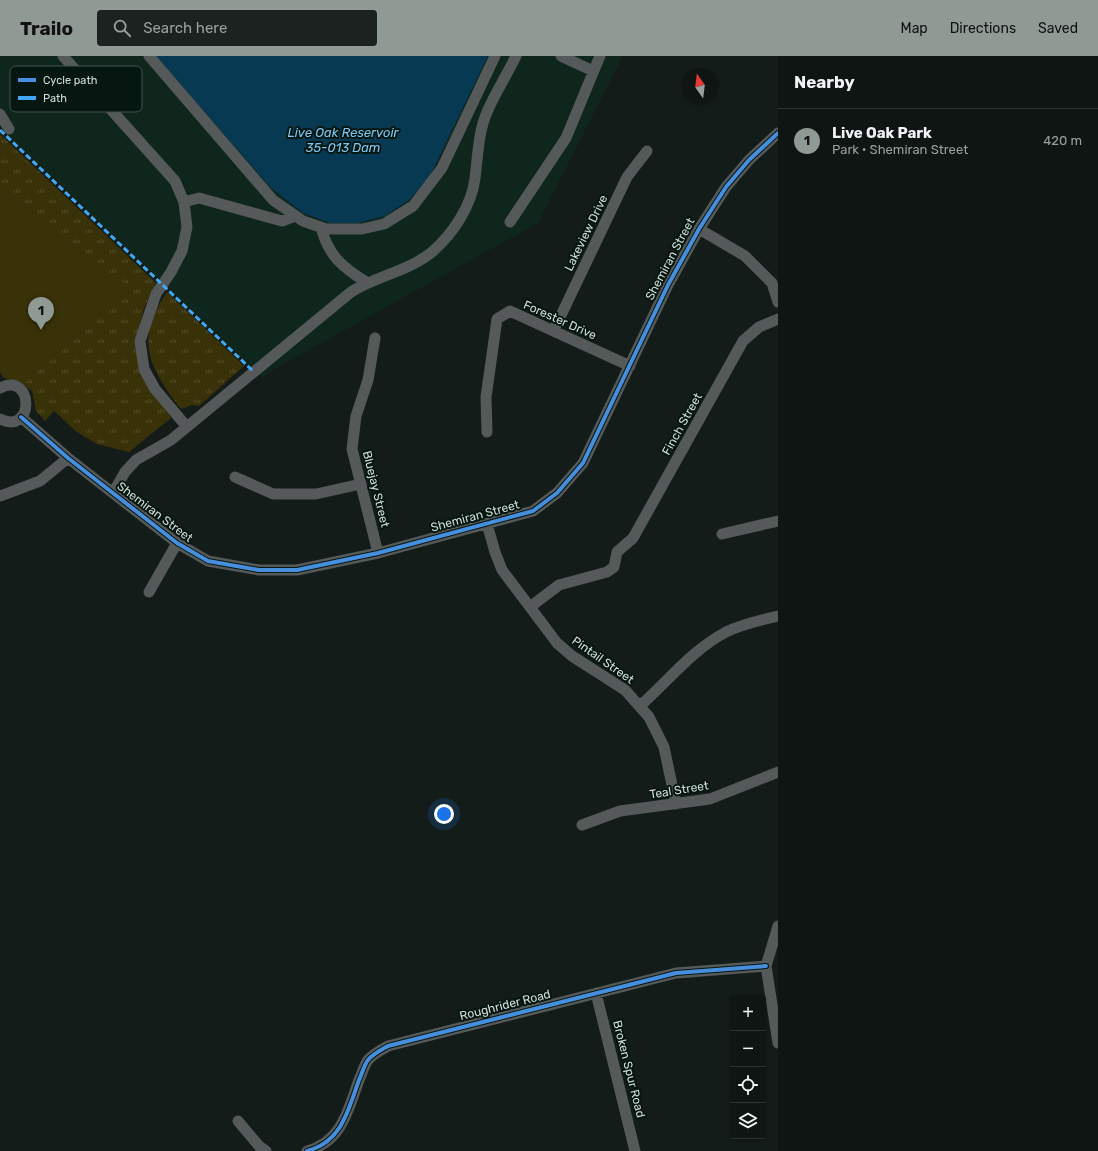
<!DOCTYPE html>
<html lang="en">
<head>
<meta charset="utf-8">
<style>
	body { margin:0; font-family:Rubik,sans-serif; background:#1c2220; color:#f1f3f6 }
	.controls { position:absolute; right:12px; bottom:12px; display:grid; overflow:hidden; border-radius:4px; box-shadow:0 1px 3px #0004 }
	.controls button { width:36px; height:36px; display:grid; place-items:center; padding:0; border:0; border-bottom:1px solid #2e3432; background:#0e1512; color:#f1f3f6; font:20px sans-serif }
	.compass { position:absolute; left:682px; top:12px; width:36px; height:36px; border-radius:50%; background:#0e1512; box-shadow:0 1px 3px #0004; rotate:346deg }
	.you { position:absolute; left:444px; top:758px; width:14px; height:14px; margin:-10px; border:3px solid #fff; border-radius:50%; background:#1a73e8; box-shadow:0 0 0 6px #1a73e833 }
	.badge { display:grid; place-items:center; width:26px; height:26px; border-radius:50%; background:#909a95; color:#111; font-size:13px; font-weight:700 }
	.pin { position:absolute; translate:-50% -33px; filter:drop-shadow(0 1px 2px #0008) }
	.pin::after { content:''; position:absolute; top:21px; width:14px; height:12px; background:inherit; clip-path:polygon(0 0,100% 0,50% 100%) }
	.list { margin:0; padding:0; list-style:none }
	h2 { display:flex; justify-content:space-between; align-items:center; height:52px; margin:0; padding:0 16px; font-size:17px }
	h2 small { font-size:13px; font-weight:400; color:#9b9f9f }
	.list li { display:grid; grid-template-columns:26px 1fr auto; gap:12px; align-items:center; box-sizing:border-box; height:64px; padding:0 16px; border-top:1px solid #2e3432 }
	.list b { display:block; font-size:15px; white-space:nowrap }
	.list p { margin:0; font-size:13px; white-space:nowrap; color:#9b9f9f }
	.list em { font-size:13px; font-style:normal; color:#9b9f9f }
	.icon { flex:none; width:22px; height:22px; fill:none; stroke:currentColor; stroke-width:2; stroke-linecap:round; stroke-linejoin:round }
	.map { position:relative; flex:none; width:778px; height:1095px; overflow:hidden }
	header { display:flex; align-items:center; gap:24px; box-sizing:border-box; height:56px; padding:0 20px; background:#909a95; color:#111 }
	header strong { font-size:19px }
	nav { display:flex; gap:22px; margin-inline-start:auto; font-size:14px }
	.search { width:280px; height:36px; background:#1c2220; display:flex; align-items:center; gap:10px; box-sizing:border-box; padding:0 14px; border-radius:4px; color:#9b9f9f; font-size:15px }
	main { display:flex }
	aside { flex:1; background:#0e1512 }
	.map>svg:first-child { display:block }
	.built { fill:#0f261d }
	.grass { fill:url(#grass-tufts) }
	.green { fill:#393208 }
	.water { fill:#073a52 }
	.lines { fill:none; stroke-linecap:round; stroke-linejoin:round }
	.minor { stroke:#555959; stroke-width:11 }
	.quiet { stroke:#3fa9f5; stroke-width:3; stroke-dasharray:6 3; stroke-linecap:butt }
	.cycleway-casing { stroke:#061610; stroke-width:6 }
	.cycleway { stroke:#468fdf; stroke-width:4 }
	.labels { text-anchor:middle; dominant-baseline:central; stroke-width:4; stroke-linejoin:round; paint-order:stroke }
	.street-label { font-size:12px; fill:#d3ded9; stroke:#061610 }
	.water-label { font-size:13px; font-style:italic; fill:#7cc8f6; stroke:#061610 }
	.key { fill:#061610; stroke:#44524c; stroke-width:1 }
	.key-label { font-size:11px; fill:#d3ded9 }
</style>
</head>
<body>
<header>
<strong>Trailo</strong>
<div class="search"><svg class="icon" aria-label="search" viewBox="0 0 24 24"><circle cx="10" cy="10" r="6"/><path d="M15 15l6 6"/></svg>Search here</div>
<nav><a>Map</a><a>Directions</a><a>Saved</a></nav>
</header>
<main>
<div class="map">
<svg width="778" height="1095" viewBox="0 0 778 1095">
	<defs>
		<pattern id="grass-tufts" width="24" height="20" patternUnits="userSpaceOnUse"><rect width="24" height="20" fill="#393208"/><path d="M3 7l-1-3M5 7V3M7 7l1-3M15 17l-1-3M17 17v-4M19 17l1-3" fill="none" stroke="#554f2b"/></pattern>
	</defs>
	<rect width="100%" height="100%" fill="#131c18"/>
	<path class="built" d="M0 0H156L271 132 303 157 330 167H358L385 160 409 144 429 122 488 0H623L538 167 271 315 263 322 0 71Z"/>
	<path class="grass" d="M0 78 156 227 144 252 138 276 141 317 171 362 129 396 97 388 77 376 54 355 45 365 36 355 32 335 23 328 128 231 0 138Z
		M167 236 244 310 199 350 192 349 181 353C149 311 134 284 167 236Z"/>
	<path class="green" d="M0 138 129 231 23 328 4 322 0 317Z"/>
	<path class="water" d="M156 0H488L429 122 409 144 385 160 358 167H330L303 157 271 132Z"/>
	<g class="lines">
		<path class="minor" d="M63 0 175 125 184 146 187 171 182 195 171 216 156 238 140 285 144 313 155 333 187 371
			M149 0 273 144 303 165 326 173H362L384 168 413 150 442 112 495 0
			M561 0 593 15
			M0 58 9 73
			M184 146 199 142 282 165 295 160
			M510 166 566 82 600 0
			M321 171C328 199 342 211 366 226
			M699 173 745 200 772 227 778 246
			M554 274 627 121 647 95
			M375 282 368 324 356 360 352 393 378 497
			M0 332C34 315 35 380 0 363
			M21 361 68 402 177 487 208 505 259 514H297L378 497 533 455 557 437 583 407 668 229 699 173 726 131 749 104 778 77
			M487 376 486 341 497 263 510 255 630 310
			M235 421 273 438H316L361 428
			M113 437 125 416 136 404 171 384 351 236C376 220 409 215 432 196 453 178 472 149 475 122 478 100 478 77 487 56 495 37 507 19 516 0
			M0 440 40 425 68 402
			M487 468 495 496 502 514 557 587 572 600 625 634 649 661 664 691 676 748
			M722 478 778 465
			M149 536 177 487
			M530 551 559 529 607 516 614 511 617 496 633 482 743 285 759 271 778 263
			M640 650C668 625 692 594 726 576 742 568 761 564 778 560
			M582 769 620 755 710 743 778 716
			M778 870 766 910 778 987
			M596 937 635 1095
			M238 1065 259 1090 266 1095
			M307 1095C342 1086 348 1054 359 1024 362 1018 364 1009 368 1004 373 998 381 994 388 990L676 917 766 910"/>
		<path class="quiet" d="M0 74 254 316"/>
		<g class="cycleway-casing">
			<path id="cycleway" d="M21 361 68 402 177 487 208 505 259 514H297L378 497 533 455 557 437 583 407 668 229 699 173 726 131 749 104 778 77
				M307 1095C342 1086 348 1054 359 1024 362 1018 364 1009 368 1004 373 998 381 994 388 990L676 917 766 910"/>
		</g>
		<use href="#cycleway" class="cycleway"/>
	</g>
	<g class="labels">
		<g class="street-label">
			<text transform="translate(586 177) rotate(-64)">Lakeview Drive</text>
			<text transform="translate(670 203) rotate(-62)">Shemiran Street</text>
			<text transform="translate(560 264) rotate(24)">Forester Drive</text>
			<text transform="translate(682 368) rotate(-61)">Finch Street</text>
			<text transform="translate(376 433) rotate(76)">Bluejay Street</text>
			<text transform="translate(155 456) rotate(37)">Shemiran Street</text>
			<text transform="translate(475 460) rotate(-15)">Shemiran Street</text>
			<text transform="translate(603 604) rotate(35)">Pintail Street</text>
			<text transform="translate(679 734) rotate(-9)">Teal Street</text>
			<text transform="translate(505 949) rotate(-14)">Roughrider Road</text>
			<text transform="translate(629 1013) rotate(76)">Broken Spur Road</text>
		</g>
		<g class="water-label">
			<text x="343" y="76">Live Oak Reservoir<tspan x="343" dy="15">35-013 Dam</tspan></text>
		</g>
	</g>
	<rect x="10" y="10" width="132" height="46" rx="6" class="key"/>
	<rect x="18" y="22" width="18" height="4" fill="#468fdf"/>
	<rect x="18" y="40" width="18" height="4" fill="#3fa9f5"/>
	<g class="key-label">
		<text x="43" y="28">Cycle path</text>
		<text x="43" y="46">Path</text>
	</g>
</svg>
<div class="controls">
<button>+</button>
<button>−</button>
<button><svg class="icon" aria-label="locate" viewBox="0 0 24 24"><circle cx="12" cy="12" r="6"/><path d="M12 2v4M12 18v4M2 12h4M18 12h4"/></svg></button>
<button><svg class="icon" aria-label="layers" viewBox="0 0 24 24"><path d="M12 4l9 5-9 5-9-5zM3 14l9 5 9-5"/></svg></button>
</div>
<svg class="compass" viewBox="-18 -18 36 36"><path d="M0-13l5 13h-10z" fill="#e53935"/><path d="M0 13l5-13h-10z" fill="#9b9f9f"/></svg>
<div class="you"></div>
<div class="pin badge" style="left:41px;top:274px">1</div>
</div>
<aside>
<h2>Nearby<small></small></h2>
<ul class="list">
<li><span class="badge">1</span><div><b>Live Oak Park</b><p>Park · Shemiran Street</p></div><em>420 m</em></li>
</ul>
</aside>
</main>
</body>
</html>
